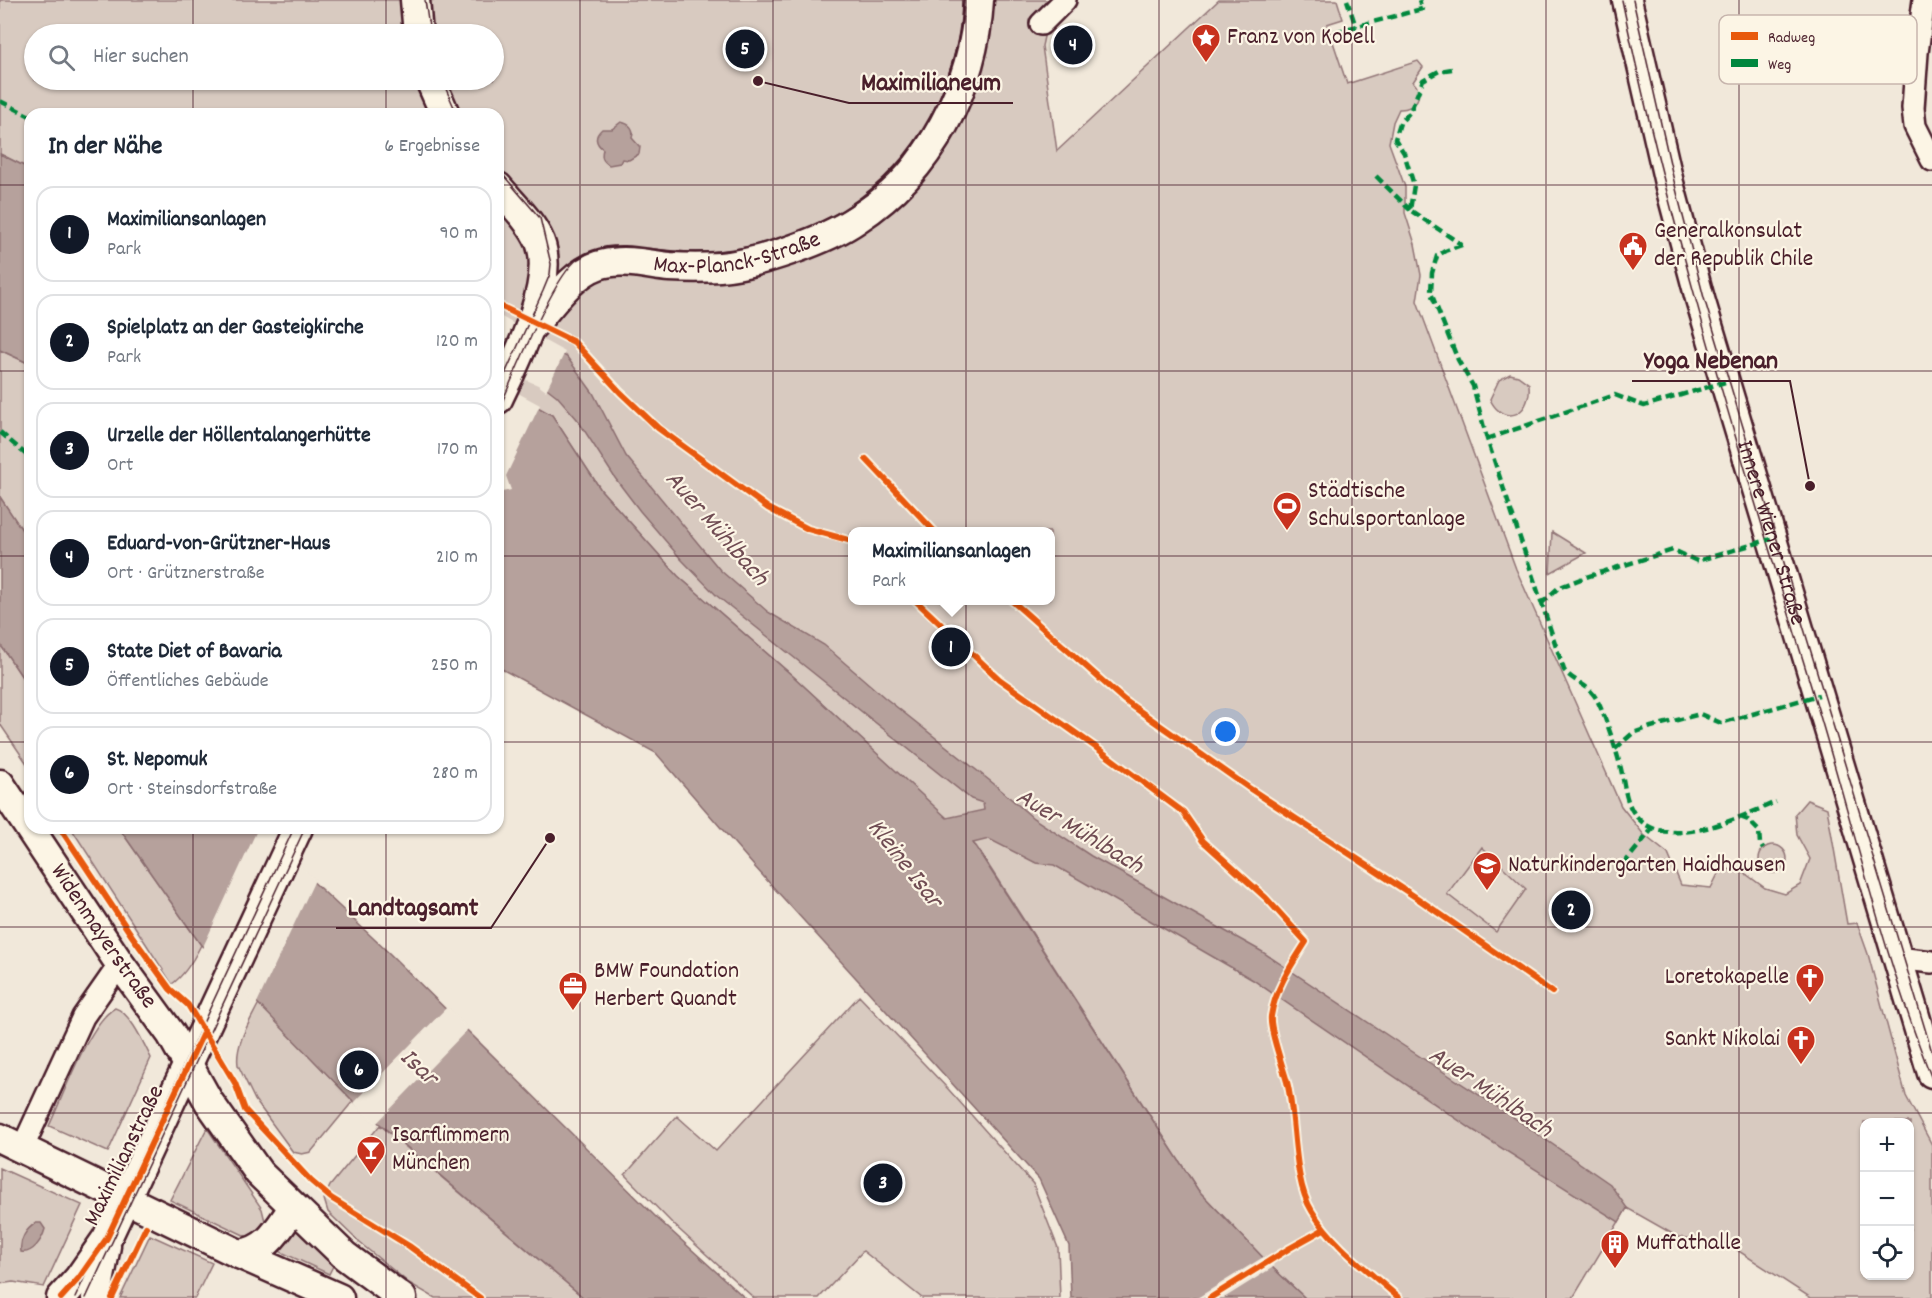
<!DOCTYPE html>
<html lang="de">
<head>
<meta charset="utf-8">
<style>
	body { margin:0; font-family:Dekko,sans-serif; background:#f6f6f7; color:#1f2937 }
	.controls { position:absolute; right:18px; bottom:18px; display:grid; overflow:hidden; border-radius:12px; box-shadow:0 2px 4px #0004 }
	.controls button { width:54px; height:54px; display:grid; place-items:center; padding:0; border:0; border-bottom:2px solid #e0e1e3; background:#fff; color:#1f2937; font:30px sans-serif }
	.you { position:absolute; left:1226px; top:732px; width:21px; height:21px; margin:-15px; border:4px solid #fff; border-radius:50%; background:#1a73e8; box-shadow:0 0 0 9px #1a73e833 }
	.badge { display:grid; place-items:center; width:39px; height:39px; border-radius:50%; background:#111827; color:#fff; font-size:20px; font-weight:700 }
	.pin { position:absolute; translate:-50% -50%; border:3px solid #fff; box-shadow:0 2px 6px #0006 }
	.popup { position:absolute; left:848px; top:527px; width:207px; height:78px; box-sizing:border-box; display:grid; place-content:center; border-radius:12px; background:#fff; filter:drop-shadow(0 2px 4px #0005); font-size:20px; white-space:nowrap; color:#747a83 }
	.popup b { font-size:22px; color:#1f2937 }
	.popup::after { content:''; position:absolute; left:50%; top:100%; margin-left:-12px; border:12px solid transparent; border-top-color:#fff }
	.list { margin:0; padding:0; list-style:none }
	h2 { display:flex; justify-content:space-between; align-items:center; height:78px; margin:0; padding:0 24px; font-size:26px }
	h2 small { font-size:20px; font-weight:400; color:#747a83 }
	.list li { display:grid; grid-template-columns:39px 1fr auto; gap:18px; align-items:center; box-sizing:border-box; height:96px; margin:0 12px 12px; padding:0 12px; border:2px solid #e0e1e3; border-radius:18px }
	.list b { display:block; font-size:22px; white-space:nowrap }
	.list p { margin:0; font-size:20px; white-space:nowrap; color:#747a83 }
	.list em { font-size:20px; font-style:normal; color:#747a83 }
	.icon { flex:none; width:33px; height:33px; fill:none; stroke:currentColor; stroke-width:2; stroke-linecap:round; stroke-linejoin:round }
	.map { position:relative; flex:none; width:1932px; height:1298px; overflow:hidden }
	.search { position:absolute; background:#fff; box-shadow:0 2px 4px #0004; left:24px; top:24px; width:480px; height:66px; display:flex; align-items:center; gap:15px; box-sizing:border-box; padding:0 21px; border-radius:33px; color:#747a83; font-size:22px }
	.panel { position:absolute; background:#fff; box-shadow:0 2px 4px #0004; left:24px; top:108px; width:480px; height:726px; border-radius:18px }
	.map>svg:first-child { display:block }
	.built { fill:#e4d9cd }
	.green { fill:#d8cac0; stroke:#917476; stroke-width:1.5; fill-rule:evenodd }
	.water { fill:#b6a19c; stroke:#8b6d6f; stroke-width:1.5 }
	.pier { fill:#f1e8da }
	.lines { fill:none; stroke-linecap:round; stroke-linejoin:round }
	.minor-casing { stroke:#4a1f2b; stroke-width:26 }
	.secondary-casing { stroke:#4a1f2b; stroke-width:33 }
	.minor { stroke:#fcf5e5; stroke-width:21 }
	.secondary { stroke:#fcf5e5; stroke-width:28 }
	.tram { stroke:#4a1f2b; stroke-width:1.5 }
	.quiet { stroke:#00873e; stroke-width:4.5; stroke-dasharray:9 4.5; stroke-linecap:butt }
	.cycleway-casing { stroke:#fcf5e5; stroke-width:10 }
	.cycleway { stroke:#e8590c; stroke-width:6 }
	.grid { fill:none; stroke:#4a1f2b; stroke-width:1.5; stroke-opacity:0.55 }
	.labels { text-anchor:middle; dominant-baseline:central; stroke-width:4.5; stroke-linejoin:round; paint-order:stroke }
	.poi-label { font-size:24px; fill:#4a1f2b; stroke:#fcf5e5; text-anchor:start }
	.street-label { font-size:24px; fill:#4a1f2b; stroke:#fcf5e5 }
	.water-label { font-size:26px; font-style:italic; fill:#704c53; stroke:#fcf5e5 }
	.key { fill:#fcf5e5; stroke:#c7b5ad; stroke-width:1.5 }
	.key-label { font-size:16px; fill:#4a1f2b }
	.leader { fill:none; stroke:#4a1f2b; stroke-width:2 }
	.callout-dot { fill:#4a1f2b; stroke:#fcf5e5; stroke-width:2 }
	.callout-label { font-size:26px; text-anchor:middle; font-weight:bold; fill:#4a1f2b; stroke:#fcf5e5; stroke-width:4.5; stroke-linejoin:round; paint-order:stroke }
</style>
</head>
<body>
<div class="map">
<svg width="1932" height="1298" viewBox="0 0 1932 1298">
	<rect width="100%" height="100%" fill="#f1e8da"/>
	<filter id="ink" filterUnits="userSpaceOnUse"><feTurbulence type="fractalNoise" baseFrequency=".0167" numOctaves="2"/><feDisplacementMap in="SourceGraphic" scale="12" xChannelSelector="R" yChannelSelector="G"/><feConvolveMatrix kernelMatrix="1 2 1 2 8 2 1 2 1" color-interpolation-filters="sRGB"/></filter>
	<g filter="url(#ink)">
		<path class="built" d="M1482 847 1527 889 1497 932 1447 893Z"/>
		<path class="green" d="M0 0H1052L1042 46 1057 151 1219 0H1337L1343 19 1327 24 1347 84 1418 61 1423 67 1413 82C1426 94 1415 110 1399 109L1393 122 1389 143 1405 187V213L1415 244 1421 275 1417 301 1516 569 1621 806 1644 835 1668 854 1681 885 1711 888 1720 870 1739 869 1765 888 1785 894 1800 885 1810 859 1797 835 1795 814 1807 800 1827 808 1847 924 1857 923 1868 954 1906 1096 1932 1145V1298H1811L1728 1244 1678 1237 1627 1208 1573 1298H1305L1274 1269 1198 1190 976 846 794 677 678 576 601 490 552 415 498 385V114H30V169L0 154ZM34 34H494V80H34ZM852 532H1050V600H852ZM1482 847 1526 889 1496 932 1447 894ZM1864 1122H1910V1276H1864Z
			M0 350 30 364V542L0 497Z
			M1510 374 1518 376 1529 384C1529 388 1530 394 1528 398 1522 421 1499 420 1490 399L1499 380Z
			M1552 532 1586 553 1550 573Z
			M0 644 30 689V768L0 724Z
			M71 828H119L201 945C194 959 185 975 172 984Z
			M1759 859a14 14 0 1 1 28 0a14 14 0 1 1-28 0Z
			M859 996 949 1090 1033 1184 1058 1248 1060 1298H922L863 1251 819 1298H754L672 1223 625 1175 677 1116 716 1151Z
			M259 1003 353 1101 311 1152 302 1154 293 1152 255 1100 238 1065C235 1044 250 1021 259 1003Z
			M115 1008C130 1012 144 1044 151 1058L108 1152 49 1126C63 1097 89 1022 115 1008Z
			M380 1125 387 1131 584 1298H435L409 1283 360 1243 328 1212 324 1199 330 1186Z
			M207 1128 262 1209 265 1221 264 1227 250 1238 170 1200Z
			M0 1168 82 1205 44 1287 13 1282 0 1284Z
			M295 1227 333 1266 329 1274 279 1251Z
			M150 1235 212 1263 195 1298H120Z"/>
		<path class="water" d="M621 122C630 124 635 129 632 138L640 147 639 154 629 160 622 159 620 163 609 165C602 160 601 157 603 149 595 143 594 136 602 129H612Z
			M0 154 30 169V364L0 350Z
			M498 318 567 357 593 393 626 456 720 570 768 612 824 645 884 697 994 784 1033 818 1091 856 1261 951 1393 1039 1510 1115 1610 1184 1627 1208 1619 1222 1473 1130 1253 980 1054 865 1036 863 989 839 973 843 1198 1190 1274 1269 1305 1298H1071L1069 1246 1039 1179 754 866 656 753 498 667V385L552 415 601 490 678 576 794 677 947 818 984 810 983 803 971 799 717 596 681 559 640 511 615 478 577 419 557 396 539 382Z
			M0 497 30 542V689L0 644Z
			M119 828H256L389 953 658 1219 745 1298H584L353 1101 201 945Z
			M36 1223H41L45 1229C42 1240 33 1254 21 1252 19 1240 26 1229 36 1223Z"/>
		<path class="pier" d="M498 315 565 352 546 391 538 385 498 368Z
			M498 382 540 405 506 476 511 490 498 493Z
			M258 828H260L315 880 256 1005 202 949Z
			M447 1007 468 1029 376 1124 354 1103 371 1085 356 1071 360 1066 375 1081Z
			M1265 1256 1275 1266 1224 1298H1197Z"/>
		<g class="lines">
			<g class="minor-casing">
				<path id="minor" d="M1924 0 1917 53 1913 108 1915 126 1932 160
					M1041 24 1065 0
					M1897 958 1932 962
					M22 1149 83 1017 120 964"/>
			</g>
			<g class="secondary-casing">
				<g id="secondary">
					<path d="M415 0 418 34"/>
					<path id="s1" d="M1627 0 1669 183 1700 299 1932 1073"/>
					<path d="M430 80 445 114"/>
					<path d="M498 187C512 204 531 221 540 242 556 283 516 361 498 399"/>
					<path id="s2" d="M532 326C551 306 570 275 598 265 621 257 647 265 670 267 687 268 704 268 720 267 745 265 768 258 791 250 814 242 837 233 857 219 931 171 974 87 979 0"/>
					<path id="s3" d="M0 784 120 964 171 1034 209 1102 259 1173 345 1256 402 1298"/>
					<path d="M0 1138 239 1254 339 1298"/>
					<path d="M239 1254C268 1251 278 1229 293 1208"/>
					<path d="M61 1298 79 1278 107 1238 298 828"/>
					<path d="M96 1298 106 1246"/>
				</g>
			</g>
			<use href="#minor" class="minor"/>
			<use href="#secondary" class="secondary"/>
			<path class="tram" d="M425 0 430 34
				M1622 0C1671 236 1744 466 1814 696 1853 823 1883 955 1932 1079
				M1633 0 1674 181 1704 298 1932 1052
				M442 80 457 114
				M498 169 540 218 551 264 550 274 543 291 498 389
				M498 411C513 379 553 276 578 259 612 237 660 253 698 252 764 252 854 217 898 166 935 122 961 57 962 0
				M75 1298 294 828
				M86 1298 305 828"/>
			<path class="quiet" d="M1347 0 1356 27
				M1335 32 1422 9 1419 0
				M1452 69 1439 71 1423 80 1410 112 1400 123 1395 139 1404 153 1414 185 1410 210 1462 245
				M0 101 30 116
				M1376 176 1410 210
				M1462 245 1445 251 1437 256 1432 273 1431 293 1458 360 1473 386 1487 439 1564 670C1573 682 1589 684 1597 700 1605 715 1617 752 1621 769 1624 782 1625 798 1632 810 1659 857 1740 817 1776 802
				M0 432 30 458
				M1487 439 1615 395 1644 406 1725 382
				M1541 604 1558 588 1583 578 1673 550 1697 561 1771 539
				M1615 749 1633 733 1651 727 1700 714 1721 723 1819 695
				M1740 817 1748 820 1759 831 1760 844 1763 849
				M1623 865 1653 828"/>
			<g class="cycleway-casing">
				<path id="cycleway" d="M498 305 574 342 620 392 658 428 768 508 808 529 852 541
					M866 459 935 532
					M915 600 999 679 1094 746 1183 812 1203 841 1266 898 1306 942C1292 964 1275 989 1271 1016 1269 1029 1283 1067 1287 1082 1297 1120 1292 1179 1312 1211 1333 1246 1369 1271 1399 1298
					M1011 600 1124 700 1249 788 1417 898 1552 992
					M60 828 132 936 170 989 188 1005 235 1083 245 1110 311 1181 331 1198 409 1246 480 1298
					M61 1298 79 1278 107 1238 204 1031
					M112 1298 146 1227
					M1210 1298 1290 1248 1324 1229"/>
			</g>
			<use href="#cycleway" class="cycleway"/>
		</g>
	</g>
	<path class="grid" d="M193 0V34M386 0V34M580 0V1298M773 0V1298M966 0V1298M1159 0V1298M1352 0V1298M1546 0V1298M1739 0V1298M193 80V114M386 80V114M0 185H30M498 185H1932M0 371H30M498 371H1932M0 556H30M498 556H1932M0 742H30M498 742H1932M193 828V1298M386 828V1298M0 927H1932M0 1113H1932"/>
	<defs>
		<g id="sight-pin" transform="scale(1.5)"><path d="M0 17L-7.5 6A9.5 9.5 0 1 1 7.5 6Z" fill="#c8321e" stroke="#fcf5e5"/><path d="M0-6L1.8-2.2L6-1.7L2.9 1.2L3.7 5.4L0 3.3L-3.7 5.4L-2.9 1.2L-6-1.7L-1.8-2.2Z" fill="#fff"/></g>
		<g id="civic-pin" transform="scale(1.5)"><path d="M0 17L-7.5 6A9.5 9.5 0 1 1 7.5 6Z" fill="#c8321e" stroke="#fcf5e5"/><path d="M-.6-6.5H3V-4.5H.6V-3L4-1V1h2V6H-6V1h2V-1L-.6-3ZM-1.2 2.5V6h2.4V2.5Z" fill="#fff"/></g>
		<g id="stadium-pin" transform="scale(1.5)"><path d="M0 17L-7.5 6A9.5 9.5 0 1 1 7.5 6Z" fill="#c8321e" stroke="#fcf5e5"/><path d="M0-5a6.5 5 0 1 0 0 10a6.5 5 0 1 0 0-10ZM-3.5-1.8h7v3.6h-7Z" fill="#fff"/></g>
		<g id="school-pin" transform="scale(1.5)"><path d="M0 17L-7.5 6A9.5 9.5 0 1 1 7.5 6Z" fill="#c8321e" stroke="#fcf5e5"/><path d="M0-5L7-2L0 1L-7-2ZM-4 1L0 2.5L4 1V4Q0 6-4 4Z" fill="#fff"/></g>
		<g id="church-pin" transform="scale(1.5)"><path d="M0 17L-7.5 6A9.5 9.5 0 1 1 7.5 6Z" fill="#c8321e" stroke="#fcf5e5"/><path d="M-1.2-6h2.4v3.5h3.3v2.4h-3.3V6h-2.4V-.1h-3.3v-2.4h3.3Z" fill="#fff"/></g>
		<g id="office-pin" transform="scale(1.5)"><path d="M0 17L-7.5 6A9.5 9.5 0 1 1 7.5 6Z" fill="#c8321e" stroke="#fcf5e5"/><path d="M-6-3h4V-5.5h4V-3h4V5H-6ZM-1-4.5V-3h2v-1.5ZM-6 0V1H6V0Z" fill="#fff"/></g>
		<g id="bar-pin" transform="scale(1.5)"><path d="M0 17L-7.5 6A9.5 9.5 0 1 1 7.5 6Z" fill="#c8321e" stroke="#fcf5e5"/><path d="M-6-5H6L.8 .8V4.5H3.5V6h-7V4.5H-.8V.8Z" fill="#fff"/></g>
		<g id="building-pin" transform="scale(1.5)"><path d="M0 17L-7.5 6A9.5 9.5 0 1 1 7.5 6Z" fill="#c8321e" stroke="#fcf5e5"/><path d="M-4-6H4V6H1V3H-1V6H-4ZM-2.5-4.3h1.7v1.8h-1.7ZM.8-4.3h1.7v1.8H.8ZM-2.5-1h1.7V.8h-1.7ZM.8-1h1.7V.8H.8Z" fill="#fff"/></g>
	</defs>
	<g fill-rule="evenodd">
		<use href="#sight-pin" x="1206" y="38"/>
		<use href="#civic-pin" x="1633" y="246"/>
		<use href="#stadium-pin" x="1287" y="506"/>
		<use href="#school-pin" x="1487" y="866"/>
		<use href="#church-pin" x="1810" y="978"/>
		<use href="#office-pin" x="573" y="986"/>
		<use href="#church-pin" x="1801" y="1040"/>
		<use href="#bar-pin" x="371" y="1150"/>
		<use href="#building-pin" x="1615" y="1244"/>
	</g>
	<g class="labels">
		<g class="poi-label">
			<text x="1227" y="38">Franz von Kobell</text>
			<text x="1654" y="232">Generalkonsulat<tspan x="1654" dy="28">der Republik Chile</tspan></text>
			<text x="1308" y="492">Städtische<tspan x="1308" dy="28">Schulsportanlage</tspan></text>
			<text x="1508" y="866">Naturkindergarten Haidhausen</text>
			<text x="594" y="972">BMW Foundation<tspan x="594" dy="28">Herbert Quandt</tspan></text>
			<text x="1789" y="978" text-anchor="end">Loretokapelle</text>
			<text x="1780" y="1040" text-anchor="end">Sankt Nikolai</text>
			<text x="392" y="1136">Isarflimmern<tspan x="392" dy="28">München</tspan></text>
			<text x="1636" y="1244">Muffathalle</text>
		</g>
		<g class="street-label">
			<text stroke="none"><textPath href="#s2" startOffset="232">Max-Planck-Straße</textPath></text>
			<text stroke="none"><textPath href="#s1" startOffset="552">Innere Wiener Straße</textPath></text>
			<text stroke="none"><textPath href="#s3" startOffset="184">Widenmayerstraße</textPath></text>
			<text transform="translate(125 1156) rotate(-64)">Maximilianstraße</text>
		</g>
		<g class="water-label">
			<text transform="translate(716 529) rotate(49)">Auer Mühlbach</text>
			<text transform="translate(1079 832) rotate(31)">Auer Mühlbach</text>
			<text transform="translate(904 864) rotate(52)">Kleine Isar</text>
			<text transform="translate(418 1068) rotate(43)">Isar</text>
			<text transform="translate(1490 1093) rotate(34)">Auer Mühlbach</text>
		</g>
	</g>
	<rect x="1719" y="15" width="198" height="69" rx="9" class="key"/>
	<rect x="1731" y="32" width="27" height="8" fill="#e8590c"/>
	<rect x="1731" y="59" width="27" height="8" fill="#00873e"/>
	<g class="key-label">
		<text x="1768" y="42">Radweg</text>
		<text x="1768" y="69">Weg</text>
	</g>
	<path class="leader" d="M758 81L849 103H1013M1810 486L1790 381H1632M550 838L491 928H336"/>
	<g class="callout-dot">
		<circle cx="758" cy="81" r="6"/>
		<circle cx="1810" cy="486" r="6"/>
		<circle cx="550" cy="838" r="6"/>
	</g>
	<g class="callout-label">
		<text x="931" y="90">Maximilianeum</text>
		<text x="1711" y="368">Yoga Nebenan</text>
		<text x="413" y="915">Landtagsamt</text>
	</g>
</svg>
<div class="controls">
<button>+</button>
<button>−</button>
<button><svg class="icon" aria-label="locate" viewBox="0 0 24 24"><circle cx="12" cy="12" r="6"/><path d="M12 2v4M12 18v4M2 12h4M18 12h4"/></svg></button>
</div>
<div class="you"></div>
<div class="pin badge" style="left:951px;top:647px">1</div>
<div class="popup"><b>Maximiliansanlagen</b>Park</div>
<div class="pin badge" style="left:1571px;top:910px">2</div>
<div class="pin badge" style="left:883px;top:1183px">3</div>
<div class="pin badge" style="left:1073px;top:45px">4</div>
<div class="pin badge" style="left:745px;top:49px">5</div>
<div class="pin badge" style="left:359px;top:1070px">6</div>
<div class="search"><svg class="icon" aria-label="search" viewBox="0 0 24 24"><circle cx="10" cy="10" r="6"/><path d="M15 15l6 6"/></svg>Hier suchen</div>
<section class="panel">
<h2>In der Nähe<small>6 Ergebnisse</small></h2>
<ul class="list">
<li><span class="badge">1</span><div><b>Maximiliansanlagen</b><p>Park</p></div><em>90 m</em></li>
<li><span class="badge">2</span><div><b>Spielplatz an der Gasteigkirche</b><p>Park</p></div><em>120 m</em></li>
<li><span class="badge">3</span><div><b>Urzelle der Höllentalangerhütte</b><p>Ort</p></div><em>170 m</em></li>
<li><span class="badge">4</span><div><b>Eduard-von-Grützner-Haus</b><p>Ort · Grütznerstraße</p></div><em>210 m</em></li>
<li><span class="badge">5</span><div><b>State Diet of Bavaria</b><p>Öffentliches Gebäude</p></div><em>250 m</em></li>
<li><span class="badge">6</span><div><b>St. Nepomuk</b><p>Ort · Steinsdorfstraße</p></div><em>280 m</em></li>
</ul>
</section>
</div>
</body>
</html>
